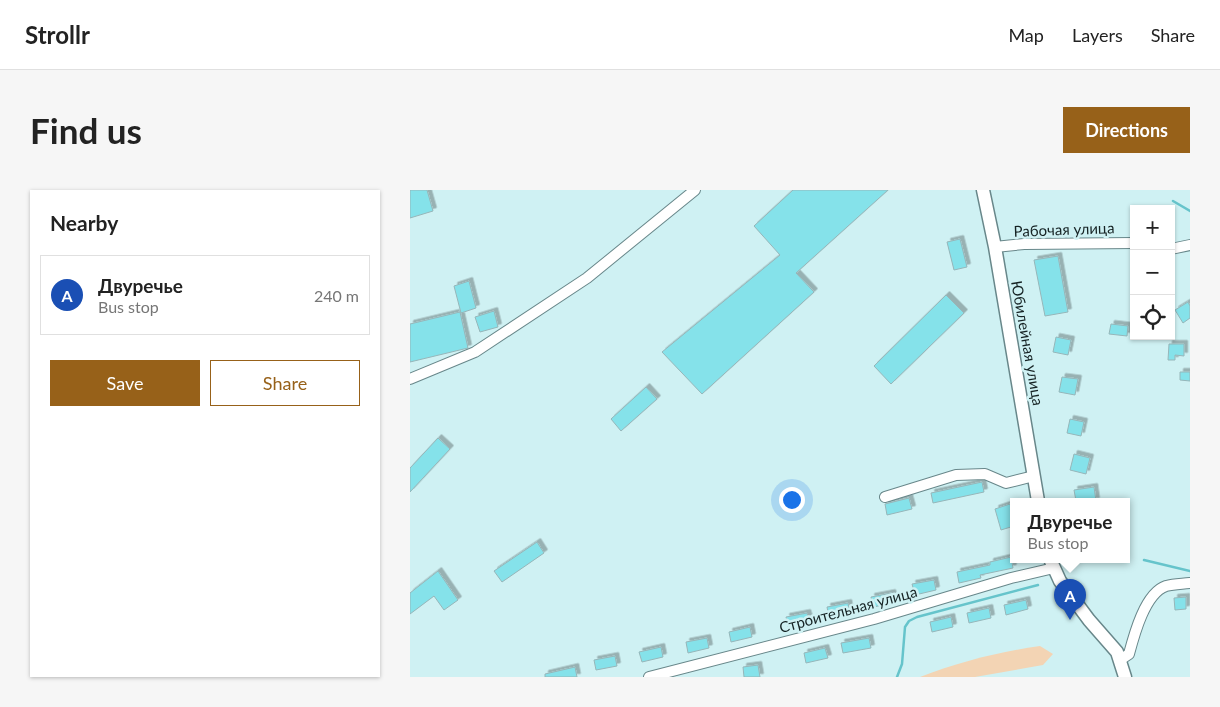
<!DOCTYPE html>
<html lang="en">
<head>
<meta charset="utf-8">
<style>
	body { margin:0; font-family:Lato,sans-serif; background:#f6f6f6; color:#222 }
	.controls { position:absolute; right:15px; top:15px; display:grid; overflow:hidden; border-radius:0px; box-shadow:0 1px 4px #0004 }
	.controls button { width:45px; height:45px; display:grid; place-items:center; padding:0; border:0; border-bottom:1px solid #e0e0e0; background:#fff; color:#222; font:25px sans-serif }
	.you { position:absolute; left:381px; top:309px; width:18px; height:18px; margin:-12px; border:4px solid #fff; border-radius:50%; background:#1a73e8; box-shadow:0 0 0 8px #1a73e833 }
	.badge { display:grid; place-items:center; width:32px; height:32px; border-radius:50%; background:#976119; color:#fff; font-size:16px; font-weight:700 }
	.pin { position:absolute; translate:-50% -41px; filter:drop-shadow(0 1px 2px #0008) }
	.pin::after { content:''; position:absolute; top:26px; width:18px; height:15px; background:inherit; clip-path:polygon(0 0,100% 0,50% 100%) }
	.popup { position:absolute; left:600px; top:308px; width:120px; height:65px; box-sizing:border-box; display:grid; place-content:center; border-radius:0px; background:#fff; filter:drop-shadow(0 1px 4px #0005); font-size:16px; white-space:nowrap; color:#767676 }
	.popup b { font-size:19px; color:#222 }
	.popup::after { content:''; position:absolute; left:50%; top:100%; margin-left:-10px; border:10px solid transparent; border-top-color:#fff }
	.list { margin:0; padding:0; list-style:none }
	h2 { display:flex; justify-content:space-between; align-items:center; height:65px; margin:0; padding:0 20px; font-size:21px }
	h2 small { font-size:16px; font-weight:400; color:#767676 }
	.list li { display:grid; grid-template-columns:32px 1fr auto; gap:15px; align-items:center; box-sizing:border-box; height:80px; margin:0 10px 10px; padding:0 10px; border:1px solid #e0e0e0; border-radius:0px }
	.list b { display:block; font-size:19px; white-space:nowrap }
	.list p { margin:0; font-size:16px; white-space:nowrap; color:#767676 }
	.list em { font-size:16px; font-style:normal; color:#767676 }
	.actions { display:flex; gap:10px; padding:15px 20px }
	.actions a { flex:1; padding:11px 0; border:1px solid #976119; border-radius:0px; text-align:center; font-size:18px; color:#976119 }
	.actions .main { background:#976119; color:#fff }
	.icon { flex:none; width:28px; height:28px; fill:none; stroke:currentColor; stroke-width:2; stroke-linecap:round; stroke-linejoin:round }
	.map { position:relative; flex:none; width:780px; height:487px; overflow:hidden; border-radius:0px }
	header { display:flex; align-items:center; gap:30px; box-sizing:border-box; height:70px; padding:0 25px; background:#fff; border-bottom:1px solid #e0e0e0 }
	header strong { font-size:24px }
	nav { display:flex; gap:28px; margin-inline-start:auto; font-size:18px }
	.intro { display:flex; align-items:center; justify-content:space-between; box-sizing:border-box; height:120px; padding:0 30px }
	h1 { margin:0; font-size:35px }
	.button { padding:12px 22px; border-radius:0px; background:#976119; color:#fff; font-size:18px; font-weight:700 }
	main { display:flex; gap:30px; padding:0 30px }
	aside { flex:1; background:#fff; border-radius:0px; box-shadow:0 1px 4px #0004 }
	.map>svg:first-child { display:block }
	.green { fill:#f3d4b4 }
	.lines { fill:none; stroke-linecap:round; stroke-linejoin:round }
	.stream { stroke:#66c4cb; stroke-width:2.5 }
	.building { fill:#85e2ea; stroke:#96b6b9; filter:url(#shadow) }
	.minor-casing { stroke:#68878a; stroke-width:12 }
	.major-casing { stroke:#68878a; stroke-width:15 }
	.minor { stroke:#fff; stroke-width:10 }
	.major { stroke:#fff; stroke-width:12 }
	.labels { text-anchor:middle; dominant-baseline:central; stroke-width:5; stroke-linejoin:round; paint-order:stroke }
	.street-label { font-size:15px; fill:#162324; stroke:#cff1f3 }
</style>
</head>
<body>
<header>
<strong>Strollr</strong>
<nav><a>Map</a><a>Layers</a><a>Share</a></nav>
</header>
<div class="intro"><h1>Find us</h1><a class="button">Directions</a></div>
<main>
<aside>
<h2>Nearby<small></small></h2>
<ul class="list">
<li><span class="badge" style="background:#1a4fb4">A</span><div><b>Двуречье</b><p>Bus stop</p></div><em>240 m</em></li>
</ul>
<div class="actions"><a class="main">Save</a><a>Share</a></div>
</aside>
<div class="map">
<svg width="780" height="487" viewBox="0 0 780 487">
	<defs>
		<filter id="shadow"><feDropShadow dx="3.5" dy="-3.5" stdDeviation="0" flood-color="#0004"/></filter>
	</defs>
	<rect width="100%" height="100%" fill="#cff1f3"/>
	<path class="green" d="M630 456 643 464 633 475 565 487H510C549 472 588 462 630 456Z"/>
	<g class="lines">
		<path class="stream" d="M763 11 780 21
			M734 370 780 381
			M487 487 492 474 495 437 499 431 507 427 628 395"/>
	</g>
	<path class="building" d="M0 0H17L23 21 0 28Z
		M383 0H478L386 83 404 102 292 204 252 162 370 65 344 36Z
		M550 49 557 77 544 80 537 52Z
		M648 66 658 122 635 126 624 70Z
		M59 91 66 118 51 123 44 96Z
		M536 105 554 123 481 194 464 176Z
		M778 112 780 116V128L773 133 765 120Z
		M84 121 88 137 70 142 65 127Z
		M50 122 58 158 0 172V134Z
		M701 134 718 136 717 146 699 144Z
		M646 147 661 150 658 165 643 162Z
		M759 154H774V166L765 165V170H758Z
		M770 182H780V191L770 190Z
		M652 187 668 189 665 205 649 202Z
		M236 197 247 209 211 241 201 229Z
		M660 229 674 232 671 246 657 243Z
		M28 248 40 259 0 302V278Z
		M664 264 680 268 676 284 660 280Z
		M572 292 574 302 523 313 521 303Z
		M684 297 686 311H666L664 300Z
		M499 308 502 319 477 325 475 314Z
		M600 314 604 327V336L591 340 585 319Z
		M127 352 134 363 92 392 84 381Z
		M601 367 603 378 570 385 571 388 549 393 547 382 580 375V372Z
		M28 381 48 410 34 420 24 406 0 424V403Z
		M524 390 526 400 505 405 502 394Z
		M482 403 484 413 463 417 461 407Z
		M776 407V419L765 420 764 408Z
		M616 410 618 419 596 425 594 415Z
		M438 413 440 423 419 428 417 417Z
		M579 418 581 428 559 433 557 423Z
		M397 423 400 433 378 437 376 427Z
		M541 427 543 437 522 442 520 432Z
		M340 437 342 447 321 452 319 442Z
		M297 448 299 458 278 463 276 452Z
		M459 448 461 458 433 463 431 453Z
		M251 457 253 467 232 472 229 462Z
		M415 458 418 468 396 473 394 463Z
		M205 466 207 476 186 480 184 470Z
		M348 475 350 487H334L333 477Z
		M165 477 167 487H135V484Z"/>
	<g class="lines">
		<g class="minor-casing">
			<path id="minor" d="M585 57 614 54 724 53
				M761 59 780 55
				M0 189 65 162 177 88 285 0
				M475 307 546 285 575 284 596 293 624 286
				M710 470 719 464C724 445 735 403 756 396 764 394 772 394 780 393
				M239 487 464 429 601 388 644 378"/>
		</g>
		<g class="major-casing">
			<path id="major" d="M573 0 585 57 628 311
				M640 369 650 391 679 430 707 462 715 487"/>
		</g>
		<use href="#minor" class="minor"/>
		<use href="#major" class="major"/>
	</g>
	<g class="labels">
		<g class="street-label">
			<text transform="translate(654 39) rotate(-2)">Рабочая улица</text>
			<text transform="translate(618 153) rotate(80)">Юбилейная улица</text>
			<text transform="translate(438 419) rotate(-15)">Строительная улица</text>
		</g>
	</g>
</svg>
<div class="controls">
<button>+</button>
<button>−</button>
<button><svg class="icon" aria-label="locate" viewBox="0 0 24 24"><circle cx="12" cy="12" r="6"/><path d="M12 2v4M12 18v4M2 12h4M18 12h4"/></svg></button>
</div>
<div class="you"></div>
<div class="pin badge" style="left:660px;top:430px;background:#1a4fb4">A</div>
<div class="popup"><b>Двуречье</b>Bus stop</div>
</div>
</main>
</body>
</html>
